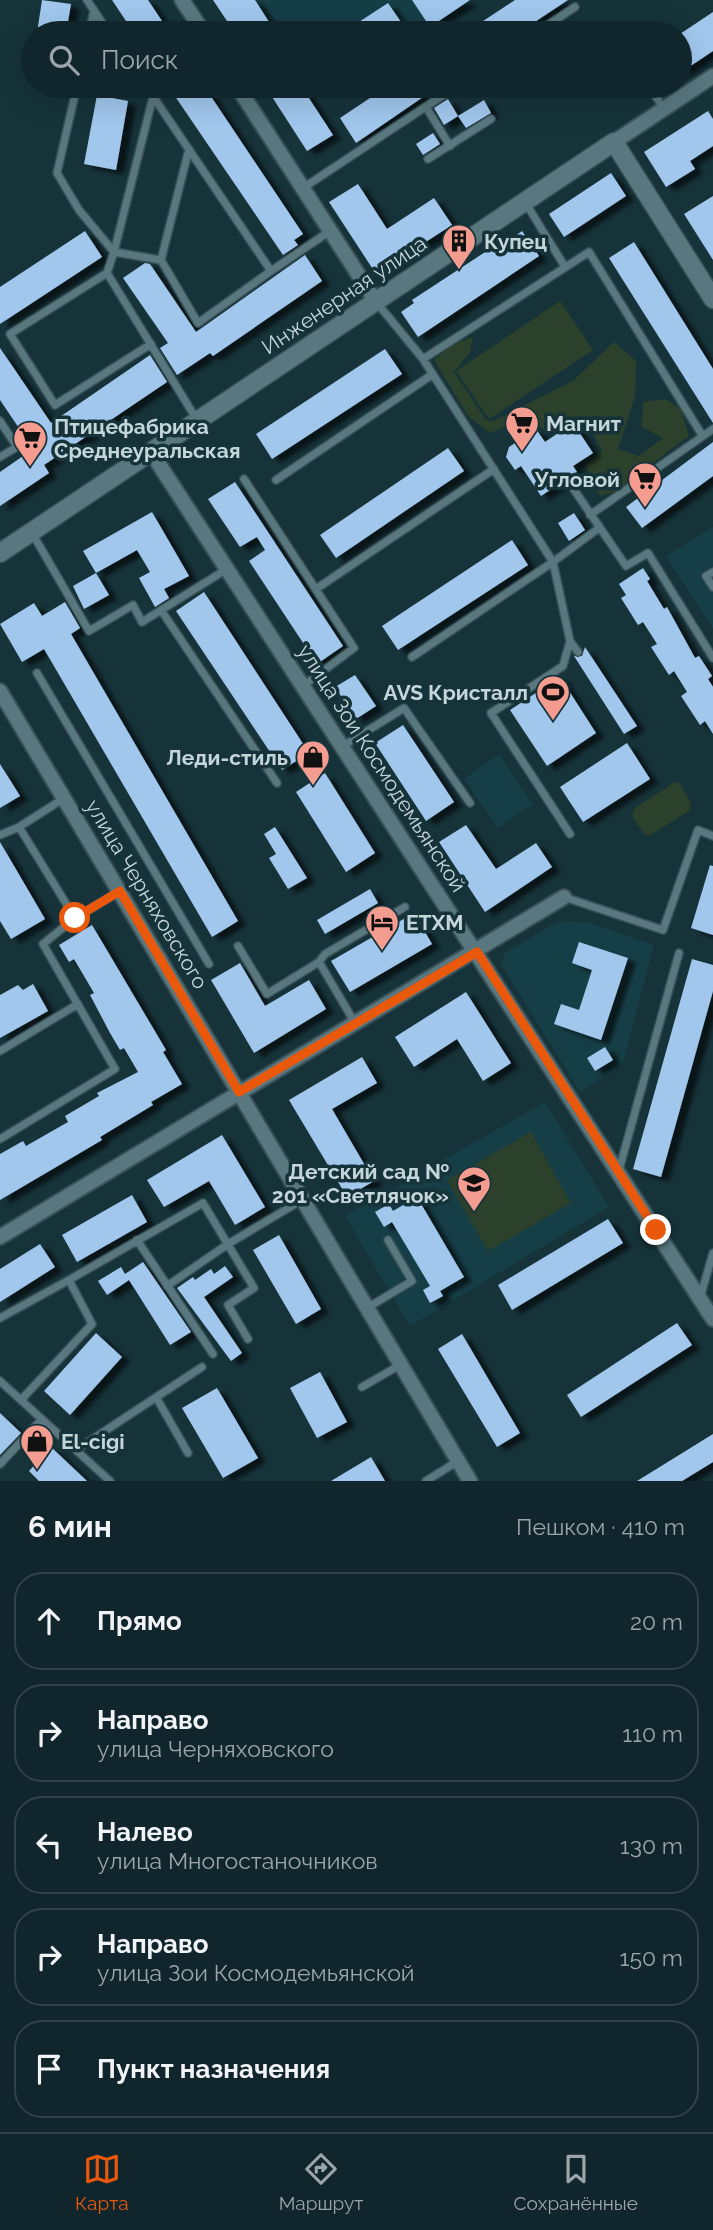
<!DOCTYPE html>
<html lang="ru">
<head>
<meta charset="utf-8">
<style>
	body { margin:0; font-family:Raleway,sans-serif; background:#192e34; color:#f1f3f6 }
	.stop { position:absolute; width:21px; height:21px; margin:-16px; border:5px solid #ea580c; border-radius:50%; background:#fff }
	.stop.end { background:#ea580c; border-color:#fff; box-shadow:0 2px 7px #0008 }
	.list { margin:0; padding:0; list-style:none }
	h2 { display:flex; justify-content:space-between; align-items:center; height:91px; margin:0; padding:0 28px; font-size:30px }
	h2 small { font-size:23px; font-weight:400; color:#9ca5a9 }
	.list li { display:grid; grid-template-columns:46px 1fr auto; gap:21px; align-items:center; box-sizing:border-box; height:98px; margin:0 14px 14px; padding:0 14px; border:2px solid #304348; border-radius:28px }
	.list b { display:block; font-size:26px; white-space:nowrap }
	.list p { margin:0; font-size:23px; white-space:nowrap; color:#9ca5a9 }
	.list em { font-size:23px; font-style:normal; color:#9ca5a9 }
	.icon { flex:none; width:38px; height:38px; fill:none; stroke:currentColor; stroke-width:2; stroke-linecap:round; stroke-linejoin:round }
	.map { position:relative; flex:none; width:713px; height:1481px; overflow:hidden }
	.search { position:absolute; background:#10262c; box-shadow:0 7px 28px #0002; left:21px; right:21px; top:21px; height:77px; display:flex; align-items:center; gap:18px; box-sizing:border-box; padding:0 24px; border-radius:38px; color:#9ca5a9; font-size:26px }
	.sheet { height:651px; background:#10262c }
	nav { display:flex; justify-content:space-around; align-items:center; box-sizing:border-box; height:98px; border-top:2px solid #304348; background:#10262c; font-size:19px; color:#9ca5a9 }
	nav a { display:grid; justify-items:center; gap:4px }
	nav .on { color:#ea580c }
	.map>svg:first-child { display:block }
	.built { fill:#163e47 }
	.green { fill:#2b412b }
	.building { fill:#a1c7ed; filter:url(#shadow) }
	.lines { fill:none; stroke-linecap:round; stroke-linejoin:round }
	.service-casing { stroke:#374f55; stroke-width:10 }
	.minor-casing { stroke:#374f55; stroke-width:18 }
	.tertiary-casing { stroke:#374f55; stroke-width:21 }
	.service { stroke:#58777e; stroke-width:7 }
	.minor { stroke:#58777e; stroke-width:14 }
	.tertiary { stroke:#58777e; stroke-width:18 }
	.route { stroke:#ea580c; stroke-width:9 }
	.labels { text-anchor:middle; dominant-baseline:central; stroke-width:7; stroke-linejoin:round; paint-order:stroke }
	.poi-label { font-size:21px; font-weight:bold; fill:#c5d6da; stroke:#16333a; text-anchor:start }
	.street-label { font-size:21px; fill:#c5d6da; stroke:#16333a }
</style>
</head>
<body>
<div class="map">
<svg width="713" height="1481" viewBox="0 0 713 1481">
	<defs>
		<filter id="shadow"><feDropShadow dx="8" dy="4.5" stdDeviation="2" flood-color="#0009"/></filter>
	</defs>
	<rect width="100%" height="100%" fill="#16333a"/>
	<path class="built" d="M213 0H470L421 33H235Z
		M713 527V629L666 556Z
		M499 754 533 804 498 828 464 779Z
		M559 921 587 922 654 945 622 1066 580 1092 501 964 505 953Z
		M545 1102 609 1207 410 1326 345 1216Z"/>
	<path class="green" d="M560 301 593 350 489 419 456 371Z
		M473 337 470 352 454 372 486 420 494 421 574 380 614 342 636 361 635 397 618 449 639 456 663 438 642 427 643 402 666 399 681 410 689 436 614 492 600 496 585 465 602 451 587 423 571 418 545 430 525 418 490 433 468 416 434 360 454 344Z
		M675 782 680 783 691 803 689 811 649 836 643 833 632 815 635 808Z
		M531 1132 571 1203 488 1251 447 1180Z"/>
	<path class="building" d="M42 0 71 4 66 33H37Z
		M112 0H148L170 33H134Z
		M213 0H255L276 33H235Z
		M412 0H470L430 27Z
		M515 0H568L518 33H465Z
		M388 3 403 25 390 33H342Z
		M713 12V51L680 73V34Z
		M168 86H204L303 234 294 240 298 245 283 255Z
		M265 86H301L333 135 307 151Z
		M388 86H441V89L428 98 426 95 356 143 340 118Z
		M97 95 128 101 116 170 84 164Z
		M448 99 458 116 444 125 434 108Z
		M484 100 491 113 466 128 458 116Z
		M708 111 713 119V146L690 161 695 169 666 187 644 152Z
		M433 133 440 144 423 155 416 144Z
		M611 173 626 196 564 237 549 214Z
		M358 184 387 229 434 198 452 225 376 274 329 202Z
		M713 196V260L684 214Z
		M85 231 102 257 0 324V287Z
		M522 231 539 256 418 337 401 312 414 303 412 300 505 239 507 242Z
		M634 242 713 369V423L609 258Z
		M305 255 322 281 213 356 210 353 177 375 160 348 168 343 123 278 145 263 150 264 196 332Z
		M0 348 51 423 150 355 167 382 44 465 49 473 0 506V472L33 449 0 400Z
		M385 349 402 374 272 459 256 434Z
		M573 423 593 453 573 466 577 472 541 496 521 466 515 470 506 457 509 447 536 429 545 442Z
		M713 442V476L642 528 626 507Z
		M448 448 464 471 336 558 320 535Z
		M235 482 343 646 317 664 249 561 265 550 257 537 240 547 208 499Z
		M152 512 189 576 164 589 169 598 155 607 139 578 150 572 137 550 96 573 83 551Z
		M574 513 585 530 569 541 558 523Z
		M512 540 528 565 398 650 382 626Z
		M643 568 650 579 647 581 664 609 667 607 695 658 699 656 712 676 708 679 713 687V734L705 721 700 725 681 696 687 692 674 671 669 675 651 647 657 644 643 622 638 625 621 598 626 595 619 584Z
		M96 573 109 595 84 609 73 586Z
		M204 592 309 753 282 770 176 611Z
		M65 602 80 628 71 634 238 921 212 937 44 649 22 662 0 624 34 603 42 616Z
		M585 647 637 726 624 734 574 656H582Z
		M355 675 376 706 356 719 335 687Z
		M560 677 596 733 547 766 510 710Z
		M403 725 454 802 426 821 375 743Z
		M627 743 650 779 583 822 560 787Z
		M0 764 20 796 0 808Z
		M325 773 375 853 346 872 296 792Z
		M466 825 496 869 536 843 552 867 485 912 439 842Z
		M275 827 307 878 288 889 269 858 276 854 264 834Z
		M0 842 45 919 11 939 0 921Z
		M710 865 713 866V935L691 928Z
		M370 889 378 903 325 934 317 920Z
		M414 913 432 944 350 992 331 961Z
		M92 925 166 1050 163 1052 182 1084 151 1102 153 1105 100 1137 102 1140 0 1200V1154L23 1141 26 1146 68 1122 65 1116 99 1096 97 1093 138 1072 124 1048 120 1050 110 1033 90 995 94 993 74 959 69 962 59 945Z
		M579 942 628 958 601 1040 554 1024 561 1004 579 1010 592 970 572 963Z
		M692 959 713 965V991L661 1177 633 1169Z
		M240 963 265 1006 309 980 326 1009 254 1053 211 980Z
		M33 984 48 1011 0 1038V995L18 985 23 990Z
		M466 992 511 1063 483 1081 457 1039 414 1067 395 1037Z
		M605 1047 613 1060 595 1071 587 1058Z
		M362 1057 377 1083 332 1109 374 1181 347 1197 289 1100Z
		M222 1135 265 1207 235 1225 209 1181 164 1207 147 1180Z
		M132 1195 147 1222 77 1262 62 1235Z
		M417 1197 464 1277 440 1291 443 1296 430 1303 423 1290 430 1286 392 1222 384 1227 375 1212 389 1204 393 1211Z
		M608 1219 623 1243 512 1310 498 1285Z
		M279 1235 321 1309 296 1324 253 1250Z
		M40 1244 55 1267 0 1302V1269Z
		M143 1262 191 1332 170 1345 129 1280 107 1295 98 1281 121 1267 125 1274Z
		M225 1266 233 1277 204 1297 242 1353 231 1361 177 1288 193 1277 195 1280 211 1269 214 1274Z
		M677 1323 692 1345 581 1417 567 1395Z
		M96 1333 122 1357 70 1415 44 1391Z
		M462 1334 520 1433 497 1447 438 1349Z
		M320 1372 347 1422 317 1438 290 1388Z
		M217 1388 258 1458 223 1478 182 1408Z
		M0 1413 21 1433 0 1455Z
		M713 1434V1462L682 1481H637Z
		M51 1447 87 1481H39L29 1471Z
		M371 1457 385 1481H331Z"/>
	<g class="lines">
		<g class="service-casing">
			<path id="service" d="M87 0 109 33
				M89 33 94 10
				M536 33 575 7
				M77 86 57 173 79 210 114 252 107 273
				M146 86 271 271 330 231
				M649 86 664 109
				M153 97 114 252 161 260
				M426 107 450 146
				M189 149 161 260 198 323 271 271
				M428 159 491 119
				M303 188 457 86
				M525 202 565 267
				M377 303 423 359 553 562 599 528
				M151 344 55 405 10 334 107 273 197 420
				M423 359 589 252 702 435
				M0 421 17 447 0 457
				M244 479 354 648 303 686
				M276 480 433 374
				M573 488 626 566 648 553 713 658
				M590 515 713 429
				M32 533 89 631 133 605 142 622 227 569
				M713 572 706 576 713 587
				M316 589 494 469
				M161 610 277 783
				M570 641 578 652
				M412 657 553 562 570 641 563 666 491 713 570 834
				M37 673 209 964
				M343 746 404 708 470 803
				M19 827 75 918
				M0 835 19 827 66 797
				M564 897 663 930 698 830 713 836
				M238 946 267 994 319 962
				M355 1023 319 962 325 954 405 907
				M0 1051 78 1004
				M0 1139 115 1069 43 944 75 918 120 891
				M619 1170 679 953
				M137 1240 213 1354
				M69 1280 203 1203 254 1288 228 1305 248 1339
				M167 1286 228 1244 302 1200
				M700 1298 713 1253
				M367 1308 412 1281 388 1240
				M0 1318 69 1280 92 1324 21 1400
				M0 1381 110 1481
				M362 1387 400 1365
				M156 1397 188 1453
				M76 1450 202 1367
				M0 1464 42 1419
				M426 1481 458 1461"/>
		</g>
		<g class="minor-casing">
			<path id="minor" d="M182 0 204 33
				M237 86 376 302
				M614 142 713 76
				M151 452 713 1319
				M0 691 470 1481
				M0 1237 564 897"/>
		</g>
		<g class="tertiary-casing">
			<path id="tertiary" d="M0 553 614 142 713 299"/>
		</g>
		<use href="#service" class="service"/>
		<use href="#minor" class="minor"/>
		<use href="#tertiary" class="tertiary"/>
	</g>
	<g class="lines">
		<path class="route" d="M75 918 120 891 239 1092 477 952 656 1230"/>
	</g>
	<defs>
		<g id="building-pin" transform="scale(1.75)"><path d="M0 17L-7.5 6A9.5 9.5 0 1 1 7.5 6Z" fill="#f59c91" stroke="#16333a"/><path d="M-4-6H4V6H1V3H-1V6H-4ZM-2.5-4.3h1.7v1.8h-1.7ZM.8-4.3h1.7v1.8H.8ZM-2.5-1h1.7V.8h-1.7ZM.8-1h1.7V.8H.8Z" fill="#111"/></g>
		<g id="supermarket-pin" transform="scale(1.75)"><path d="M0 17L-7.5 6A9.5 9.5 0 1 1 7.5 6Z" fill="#f59c91" stroke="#16333a"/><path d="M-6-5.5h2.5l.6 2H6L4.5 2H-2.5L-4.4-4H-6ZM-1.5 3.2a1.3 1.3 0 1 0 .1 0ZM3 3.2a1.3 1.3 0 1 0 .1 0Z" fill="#111"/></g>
		<g id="stadium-pin" transform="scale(1.75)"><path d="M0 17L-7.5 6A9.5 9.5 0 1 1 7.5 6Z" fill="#f59c91" stroke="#16333a"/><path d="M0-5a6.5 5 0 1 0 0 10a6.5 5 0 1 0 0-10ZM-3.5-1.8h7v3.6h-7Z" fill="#111"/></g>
		<g id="shop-pin" transform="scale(1.75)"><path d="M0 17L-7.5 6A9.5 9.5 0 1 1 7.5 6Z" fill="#f59c91" stroke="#16333a"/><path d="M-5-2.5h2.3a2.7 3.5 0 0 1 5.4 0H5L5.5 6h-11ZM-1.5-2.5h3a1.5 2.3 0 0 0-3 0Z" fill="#111"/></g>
		<g id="hotel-pin" transform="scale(1.75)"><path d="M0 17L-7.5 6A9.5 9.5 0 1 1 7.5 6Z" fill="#f59c91" stroke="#16333a"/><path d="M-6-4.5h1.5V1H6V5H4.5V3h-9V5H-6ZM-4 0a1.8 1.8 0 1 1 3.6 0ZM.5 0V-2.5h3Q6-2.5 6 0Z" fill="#111"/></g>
		<g id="school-pin" transform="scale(1.75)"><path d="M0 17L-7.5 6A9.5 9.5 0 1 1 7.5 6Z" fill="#f59c91" stroke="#16333a"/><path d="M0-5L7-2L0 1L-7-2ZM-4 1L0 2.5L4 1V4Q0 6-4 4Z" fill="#111"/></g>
	</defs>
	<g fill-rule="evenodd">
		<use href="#building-pin" x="459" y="241"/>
		<use href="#supermarket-pin" x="522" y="423"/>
		<use href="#supermarket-pin" x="30" y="438"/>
		<use href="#supermarket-pin" x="645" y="479"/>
		<use href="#stadium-pin" x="553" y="692"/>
		<use href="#shop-pin" x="313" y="757"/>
		<use href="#hotel-pin" x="382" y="922"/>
		<use href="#school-pin" x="474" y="1183"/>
		<use href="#shop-pin" x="37" y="1441"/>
	</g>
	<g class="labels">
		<g class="poi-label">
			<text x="484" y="241">Купец</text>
			<text x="546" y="423">Магнит</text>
			<text x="54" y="426">Птицефабрика<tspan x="54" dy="24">Среднеуральская</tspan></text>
			<text x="620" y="479" text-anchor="end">Угловой</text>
			<text x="528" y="692" text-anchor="end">AVS Кристалл</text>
			<text x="288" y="757" text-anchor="end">Леди-стиль</text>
			<text x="406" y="922">ЕТХМ</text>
			<text x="449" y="1171" text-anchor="end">Детский сад №<tspan x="449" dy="24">201 «Светлячок»</tspan></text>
			<text x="61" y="1441">El-cigi</text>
		</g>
		<g class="street-label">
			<text transform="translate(344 295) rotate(-34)">Инженерная улица</text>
			<text transform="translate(382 768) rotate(57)">улица Зои Космодемьянской</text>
			<text transform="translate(147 894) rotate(59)">улица Черняховского</text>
		</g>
	</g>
</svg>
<div class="stop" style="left:75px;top:918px"></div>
<div class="stop end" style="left:656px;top:1230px"></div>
<div class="search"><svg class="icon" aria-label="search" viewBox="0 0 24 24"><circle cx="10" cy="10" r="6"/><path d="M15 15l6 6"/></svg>Поиск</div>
</div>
<section class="sheet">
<h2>6 мин<small>Пешком · 410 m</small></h2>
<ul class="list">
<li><svg class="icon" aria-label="ahead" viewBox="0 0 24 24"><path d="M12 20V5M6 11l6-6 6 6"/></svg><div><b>Прямо</b></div><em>20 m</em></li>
<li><svg class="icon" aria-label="right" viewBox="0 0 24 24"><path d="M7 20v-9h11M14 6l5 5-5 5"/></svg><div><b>Направо</b><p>улица Черняховского</p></div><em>110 m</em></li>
<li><svg class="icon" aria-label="left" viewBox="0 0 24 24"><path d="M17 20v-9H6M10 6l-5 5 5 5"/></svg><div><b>Налево</b><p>улица Многостаночников</p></div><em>130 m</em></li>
<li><svg class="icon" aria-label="right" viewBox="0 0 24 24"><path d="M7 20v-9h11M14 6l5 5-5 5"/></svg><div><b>Направо</b><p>улица Зои Космодемьянской</p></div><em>150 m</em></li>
<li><svg class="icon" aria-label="arrive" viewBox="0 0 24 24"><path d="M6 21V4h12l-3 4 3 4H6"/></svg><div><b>Пункт назначения</b></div></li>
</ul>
</section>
<nav>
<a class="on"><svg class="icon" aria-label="map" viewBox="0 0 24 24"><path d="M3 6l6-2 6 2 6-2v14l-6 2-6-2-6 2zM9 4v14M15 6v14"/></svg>Карта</a>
<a><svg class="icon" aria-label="directions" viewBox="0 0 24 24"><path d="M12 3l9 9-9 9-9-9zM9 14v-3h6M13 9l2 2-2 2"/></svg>Маршрут</a>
<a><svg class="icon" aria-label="saved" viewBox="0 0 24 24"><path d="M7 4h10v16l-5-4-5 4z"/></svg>Сохранённые</a>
</nav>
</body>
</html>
